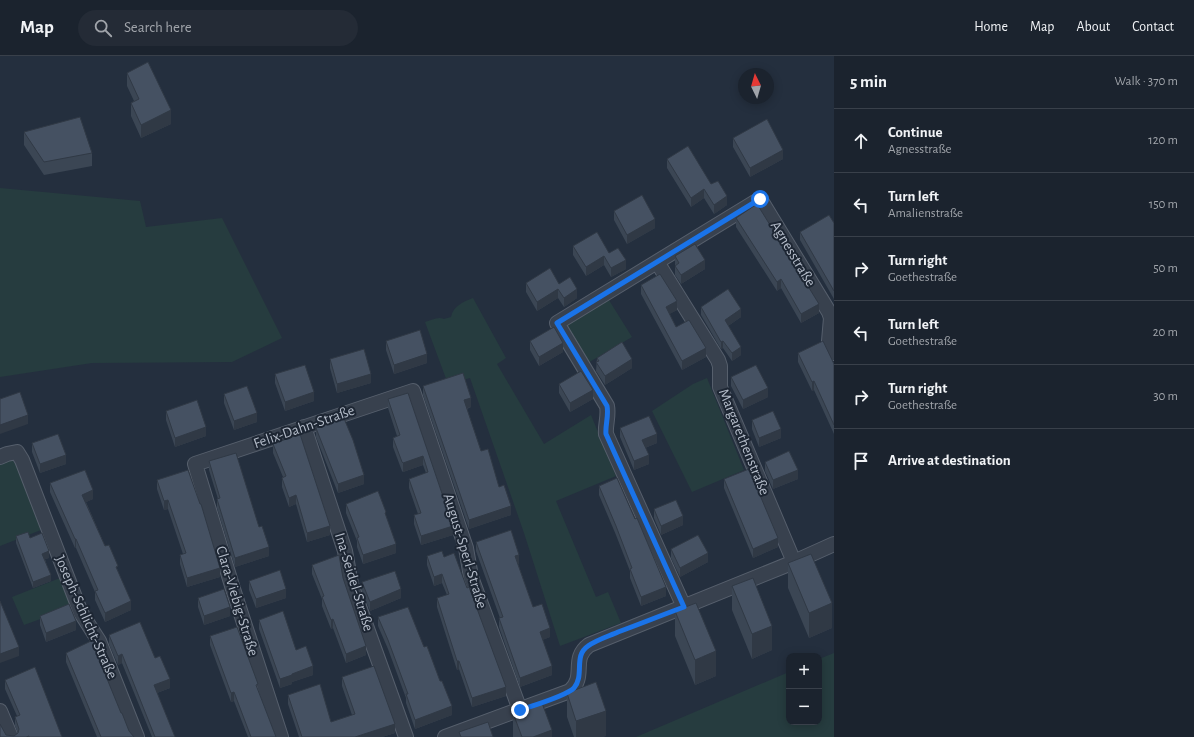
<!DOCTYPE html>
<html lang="en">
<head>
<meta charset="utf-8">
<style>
	body { margin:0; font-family:"Alegreya Sans",sans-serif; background:#242b36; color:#f1f3f6 }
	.controls { position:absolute; right:12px; bottom:12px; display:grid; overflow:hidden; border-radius:8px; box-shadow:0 2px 10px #0003 }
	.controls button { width:36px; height:36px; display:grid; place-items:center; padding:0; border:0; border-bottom:1px solid #39404a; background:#1b232e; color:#f1f3f6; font:20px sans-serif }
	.compass { position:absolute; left:738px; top:12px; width:36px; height:36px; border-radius:50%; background:#1b232e; box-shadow:0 2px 10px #0003; rotate:355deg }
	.stop { position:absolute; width:12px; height:12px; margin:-9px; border:3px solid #1a73e8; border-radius:50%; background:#fff }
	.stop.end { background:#1a73e8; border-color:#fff; box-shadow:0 1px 4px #0008 }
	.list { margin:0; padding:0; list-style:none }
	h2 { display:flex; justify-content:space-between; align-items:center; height:52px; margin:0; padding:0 16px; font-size:17px }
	h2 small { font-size:13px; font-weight:400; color:#a0a4aa }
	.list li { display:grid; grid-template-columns:26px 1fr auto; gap:12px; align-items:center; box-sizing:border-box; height:64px; padding:0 16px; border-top:1px solid #39404a }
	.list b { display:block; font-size:15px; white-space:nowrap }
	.list p { margin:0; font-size:13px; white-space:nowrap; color:#a0a4aa }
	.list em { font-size:13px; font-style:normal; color:#a0a4aa }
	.icon { flex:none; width:22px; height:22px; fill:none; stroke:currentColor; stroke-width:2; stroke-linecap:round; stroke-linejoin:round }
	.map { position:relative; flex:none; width:834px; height:681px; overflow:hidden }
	header { display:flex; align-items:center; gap:24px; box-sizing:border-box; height:56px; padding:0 20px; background:#1b232e; border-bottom:1px solid #39404a }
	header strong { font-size:19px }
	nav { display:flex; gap:22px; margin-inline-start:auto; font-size:14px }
	.search { width:280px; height:36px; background:#242b36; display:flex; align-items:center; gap:10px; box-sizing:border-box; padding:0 14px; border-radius:22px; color:#a0a4aa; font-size:15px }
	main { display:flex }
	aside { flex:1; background:#1b232e }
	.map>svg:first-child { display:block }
	.green { fill:#263c3f }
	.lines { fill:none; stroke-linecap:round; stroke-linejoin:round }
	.minor-casing { stroke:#565f6c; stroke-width:16 }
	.minor { stroke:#38414e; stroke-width:14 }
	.wall { fill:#3b4654 }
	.shaded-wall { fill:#303945 }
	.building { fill:#455162; stroke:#303945 }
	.route { stroke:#1a73e8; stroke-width:5 }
	.labels { text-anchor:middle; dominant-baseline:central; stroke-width:4; stroke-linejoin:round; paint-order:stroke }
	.street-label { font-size:15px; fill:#b4bcc9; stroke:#1d2633 }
</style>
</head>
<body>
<header>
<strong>Map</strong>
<div class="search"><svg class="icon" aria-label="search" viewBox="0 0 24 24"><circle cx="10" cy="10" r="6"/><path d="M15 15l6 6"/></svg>Search here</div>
<nav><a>Home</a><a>Map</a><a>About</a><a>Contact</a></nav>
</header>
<main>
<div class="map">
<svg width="834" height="681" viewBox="0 0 834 681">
	<rect width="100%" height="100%" fill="#242f3e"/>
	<path class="green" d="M0 132 140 145 146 171 222 162 282 282 232 306 92 307 0 321Z
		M607 241 632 281 586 308 567 273 569 265Z
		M473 242 506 302 497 308 544 388 591 359 616 420 556 445 596 541 608 536 621 567 560 590 524 477 470 322 448 328 425 266C432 264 438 260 444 263L451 261C453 250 463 246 473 242Z
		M707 322 744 414 692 436 652 355 693 328Z
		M8 405H13L16 408 41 474 0 490V409Z
		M60 522 71 552 24 569 12 541Z
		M834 597V681H636L789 616V666H819V603Z"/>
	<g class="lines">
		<g class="minor-casing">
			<path id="minor" d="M657 206 718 304 720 310V331L794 506
				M304 371 345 495 351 528 406 681
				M0 401 7 398 17 396 22 404 81 557 99 585 137 681
				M684 551 606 378C605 369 609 360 607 350L557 267 760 143 829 256 831 262 829 285 834 297
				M0 655 11 681
				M281 681 233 533 195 408 413 335 466 492 471 521 520 654
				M445 681 570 635C587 620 570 603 589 589L794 506 834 488"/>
		</g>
		<use href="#minor" class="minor"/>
	</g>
	<path class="wall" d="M127 17 171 68 141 82 131 60V47L134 45 127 30Z
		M24 76 92 97V110L44 119 24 89Z
		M733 82 783 103 750 121 733 91Z
		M667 103 711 128 727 149 714 158 704 142 691 151 667 112Z
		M614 155 655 172 627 188 614 164Z
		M736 162 819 257 801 267 781 232 777 235 736 171Z
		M834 167V243L800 184V176Z
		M573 190 609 197 626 213 611 221 604 209 586 220 573 199Z
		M675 200 705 213 681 228 675 219Z
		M526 227 559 228 577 242 564 251 558 242 537 255 526 236Z
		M641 229 677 254 669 258 676 271 706 301 682 314 641 238Z
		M701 251 741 261 728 270 741 299 732 305 723 292 721 293 701 259Z
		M386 285 427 307 394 318 386 294Z
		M530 285 563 296 539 310 530 294Z
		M798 297 834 308V378L814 334 812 335 798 306Z
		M597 302 632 312 605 329 596 315Z
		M330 303 371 327 337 337 330 312Z
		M275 318 314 345 285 355 275 327Z
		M731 321 768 341 743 353 731 330Z
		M559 328 593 343 570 356 559 337Z
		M423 330 471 351 467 353 481 395 499 431 511 459 469 473 423 339Z
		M408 337 453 479 421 489 414 468V459L418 458 409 432V423L426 417 423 409 403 416 402 415 393 391V382L397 380 388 352V343Z
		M224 338 257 366 234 374 224 347Z
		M166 355 206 380 175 391 166 364Z
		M752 364 781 382 759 391 752 373Z
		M316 372 364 428 338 437 316 381Z
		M620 372 657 387 645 392 649 408 634 414 620 381Z
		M32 387 66 408 40 417 32 396Z
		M273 388 330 479 307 486 296 448 289 451 282 431V422L283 421 273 397Z
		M209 405 269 500 235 511 217 452V443H218L209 414Z
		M765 406 798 423 773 433 765 415Z
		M724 423 778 491 753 502 724 432Z
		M157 424 220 521 187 531 180 508V499L183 498 168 453 164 454 157 433Z
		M50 427 93 443 86 446 105 490 118 515 131 554 105 566 95 544V536L76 492H75L50 436Z
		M599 430 635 463 666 540 641 550 630 522V515L616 479 599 439Z
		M346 448 396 497 363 508 357 491V485L346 457Z
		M654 453 683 469 661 479 654 462Z
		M16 480 30 482 49 502 45 503 51 525 33 532 16 487Z
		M476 486 519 508H518L533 551 550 581 542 584 552 619 520 631 499 571V562H500L476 495Z
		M671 493 708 506 680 521 671 502Z
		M427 500 444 501 506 640 472 651 459 613 457 614 437 551V542L447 539 442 527 434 530 427 509Z
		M788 507 832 572 809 582 788 532Z
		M312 509 343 522 366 599 346 607 333 572 331 573 322 550V543L312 518Z
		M249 525 286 542 256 552 249 534Z
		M362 526 401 542 370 555 362 535Z
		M732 530 772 594 752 603 732 554Z
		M198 542 230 560 204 569 198 551Z
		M675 555 716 620 695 629 675 580Z
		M40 560 76 574 46 586 40 569Z
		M378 561 452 659 415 673 406 647V642L388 593 378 570Z
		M259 564 296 594 313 619 292 626V628L280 632 259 573Z
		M109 579 155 602 170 632 157 637 175 681H152L122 607 118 609 109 588Z
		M210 580 258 633 276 681H248L234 645 231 646 210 589Z
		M66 597 102 611 121 657 129 675 134 681H97L66 606Z
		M342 621 395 677 382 681H299L288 648V639L331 666 352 659 342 630Z
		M5 624 62 681H0L6 679 14 680 18 677 15 670V661L17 660 5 633Z
		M567 637 606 680 602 681H574L567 661Z
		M513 657 552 681H513Z"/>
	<path class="shaded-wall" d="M171 54V68L141 82V69Z
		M783 94V103L750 121V112Z
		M704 133V142L691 151V142Z
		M727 140V149L714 158V149Z
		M655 163V172L627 188V179Z
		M604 200V209L586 220V211Z
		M626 204V213L611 221V212Z
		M705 204V213L681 228V219Z
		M781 223V232L777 235V226Z
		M558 233V242L537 255V246Z
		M577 233V242L564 251V242Z
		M677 245V254L666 260V251Z
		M819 248V257L801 267V258Z
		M741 253V261L725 272V264Z
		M723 285V292L721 293V286Z
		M563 287V296L539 310V301Z
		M741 291V299L732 305V297Z
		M706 292V301L682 314V305Z
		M427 298V307L394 318V309Z
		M632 303V312L605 329V320Z
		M371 318V327L337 337V328Z
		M814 325V334L812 335V326Z
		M768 332V341L743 353V344Z
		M593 334V343L570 356V347Z
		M314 336V345L285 355V346Z
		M471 342V351L464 353V344Z
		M257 357V366L234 374V365Z
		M28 359V368L0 378V369Z
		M206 371V380L175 391V382Z
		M781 373V382L759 391V382Z
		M657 378V387L642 393V384Z
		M66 399V408L40 417V408Z
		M649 399V408L634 414V405Z
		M423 400V409L403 416V407Z
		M798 414V423L773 433V424Z
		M364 419V428L338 437V428Z
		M93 434V443L82 448V439Z
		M296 439V448L289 451V442Z
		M168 444V453L164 454V445Z
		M511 450V459L469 473V464Z
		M683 460V469L661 479V470Z
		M330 470V479L307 486V477Z
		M453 470V479L421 489V480Z
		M778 482V491L753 502V493Z
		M75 483H76V492H75Z
		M396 488V497L363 508V499Z
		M269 491V500L235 511V502Z
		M49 495V502L42 504V498Z
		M708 497V506L680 521V512Z
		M519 499V508L515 509V500Z
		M220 512V521L187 531V522Z
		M442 518V527L434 530V521Z
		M51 519V525L33 532V526Z
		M666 531V540L641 550V541Z
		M286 533V542L256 552V543Z
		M401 533V542L370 555V546Z
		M131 545V554L105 566V557Z
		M832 547V572L809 582V557Z
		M230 551V560L204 569V560Z
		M333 563V572L331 573V564Z
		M76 565V574L46 586V577Z
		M772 570V594L752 603V578Z
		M550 572V581L540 585V576Z
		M366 590V599L346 607V598Z
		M19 591V600L0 607V598Z
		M716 595V620L695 629V604Z
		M122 598V607L118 609V600Z
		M457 605H459V613L457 614Z
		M313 610V619L292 626V628L280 632V623L292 618Z
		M552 610V619L520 631V622Z
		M170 623V632L154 638V629Z
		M506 631V640L472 651V642Z
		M234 636V645L231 646V637Z
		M452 650V659L415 673V664Z
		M606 655V680L602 681H576V665Z
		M395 668V677L382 681H355Z
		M552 674V681H533Z"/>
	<path class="building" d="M148 6 171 54 141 69 131 47 139 43 127 17Z
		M80 61 92 97 44 106 24 76Z
		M767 63 783 94 750 112 733 82Z
		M688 90 711 128 718 125 727 140 714 149 704 133 691 142 667 103Z
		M642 139 655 163 627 179 614 155Z
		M757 148 819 248 801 258 781 223 777 226 736 162Z
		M829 159 834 167V235L800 176Z
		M597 176 609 197 618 192 626 204 611 212 604 200 586 211 573 190Z
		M695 188 705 204 681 219 675 210 679 207 675 200Z
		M550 212 559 228 570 221 577 233 564 242 558 233 537 246 526 227Z
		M660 218 677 245 666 251 676 271 689 264 706 292 682 305 641 229Z
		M728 233 741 253 725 264 741 291 732 297 723 285 721 286 701 251Z
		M554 271 563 287 539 301 530 285Z
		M420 274 427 298 394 309 386 285Z
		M823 285 834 308V369L814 325 812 326 798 297Z
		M622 286 632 303 605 320 596 306 599 305 597 302Z
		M364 293 371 318 337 328 330 303Z
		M305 309 314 336 285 346 275 318Z
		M756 309 768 332 743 344 731 321Z
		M581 315 593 334 570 347 559 328Z
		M463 317 471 342 464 344 481 395 488 393 499 431 504 429 511 450 469 464 423 330Z
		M247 330 257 357 234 365 224 338Z
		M20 336 28 359 0 369V343Z
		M408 337 453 470 421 480 414 459 421 457 409 423 428 416 423 400 403 407 402 406 393 382 400 379 388 343Z
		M197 344 206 371 175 382 166 355Z
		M773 355 781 373 759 382 752 364Z
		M343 360 353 384 364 419 338 428 316 372Z
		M649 360 657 378 642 384 649 399 634 405 620 372Z
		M58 378 66 399 40 408 32 387Z
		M300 378 330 470 307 477 296 439 289 442 282 422 286 420 273 388Z
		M789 395 798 414 773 424 765 406Z
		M236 397 259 471 262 470 269 491 235 502 217 443 220 442 209 405Z
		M749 413 778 482 753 493 724 423Z
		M85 414 93 434 82 439 105 490 109 489 118 510 116 511 131 545 105 557 95 535 98 534 76 483H75L50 427Z
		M188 414 200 448H201L220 512 187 522 180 499 186 497 168 444 164 445 157 424Z
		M617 422 635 463 637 462 666 531 641 541 630 513 632 512 616 470 599 430Z
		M378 435 386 456 385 457 396 488 363 499 357 482 359 481 346 448Z
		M676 444 683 460 661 470 654 453Z
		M511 474 519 499 515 500 533 551 542 548 550 572 540 576 552 610 520 622 499 562 503 561 476 486Z
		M28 476 30 482 42 477 49 495 42 498 51 519 33 526 16 480Z
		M698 479 708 497 680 512 671 493Z
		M442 495 444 501 454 497 467 532 469 531 506 631 472 642 459 605H457L437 542 449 538 442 518 434 521 427 500Z
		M811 498 832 547 809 557 788 507Z
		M339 499 343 522 366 590 346 598 333 563 331 564 322 541 324 540 312 509Z
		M280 514 286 533 256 543 249 525Z
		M395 515 401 533 370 546 362 526Z
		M753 522 772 570 752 578 732 530Z
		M224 533 230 551 204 560 198 542Z
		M0 545 19 591 0 598Z
		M696 547 716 595 695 604 675 555Z
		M69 548 76 565 46 577 40 560Z
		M408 551 424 591 427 590 440 625H442L452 650 415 664 406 638H408L388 584 378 561Z
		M283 555 296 594 306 590 313 610 292 618V619L280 623 259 564Z
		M140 566 155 602 160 600 170 623 154 629 175 681H155L122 598 118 600 109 579Z
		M237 571 258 628 256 629 276 681H251L234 636 231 637 210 580Z
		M93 584 102 607 101 608 121 657H122L129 675 134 681H101L66 597Z
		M374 610 395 668 355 681H302L288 639 320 628 331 666 355 658 342 621Z
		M35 611 62 681H29V680L26 681H0V668L6 679 14 680 18 677 19 673 15 661 20 659 5 624Z
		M596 626 606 655 576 665 567 637Z
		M542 647 552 674 533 681H522L513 657Z
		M488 666 493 681H461L459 676Z"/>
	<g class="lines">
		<path class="route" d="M520 654C532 650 566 640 574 632 585 619 573 600 588 590 596 584 609 580 618 576 640 568 662 559 684 551L606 378C605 369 609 360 607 350L557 267 760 143"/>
	</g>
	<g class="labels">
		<g class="street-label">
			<text transform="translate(793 198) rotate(59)">Agnesstraße</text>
			<text transform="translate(304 371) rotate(-19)">Felix-Dahn-Straße</text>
			<text transform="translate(744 386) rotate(68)">Margarethenstraße</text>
			<text transform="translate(465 495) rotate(73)">August-Sperl-Straße</text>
			<text transform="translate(354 526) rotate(73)">Ina-Seidel-Straße</text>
			<text transform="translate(237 545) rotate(73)">Clara-Viebig-Straße</text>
			<text transform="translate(86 561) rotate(66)">Joseph-Schlicht-Straße</text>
		</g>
	</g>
</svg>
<div class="controls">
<button>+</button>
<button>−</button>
</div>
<svg class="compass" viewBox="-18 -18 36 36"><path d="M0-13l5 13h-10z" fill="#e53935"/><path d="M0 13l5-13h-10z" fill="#a0a4aa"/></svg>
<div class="stop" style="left:760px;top:143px"></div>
<div class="stop end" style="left:520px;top:654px"></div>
</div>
<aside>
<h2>5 min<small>Walk · 370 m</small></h2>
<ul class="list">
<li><svg class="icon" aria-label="ahead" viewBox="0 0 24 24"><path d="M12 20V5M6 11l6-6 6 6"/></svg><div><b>Continue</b><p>Agnesstraße</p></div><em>120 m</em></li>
<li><svg class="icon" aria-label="left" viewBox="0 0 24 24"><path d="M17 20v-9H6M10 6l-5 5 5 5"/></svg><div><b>Turn left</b><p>Amalienstraße</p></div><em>150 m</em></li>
<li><svg class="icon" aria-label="right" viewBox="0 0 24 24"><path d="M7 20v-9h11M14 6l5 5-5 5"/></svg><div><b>Turn right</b><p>Goethestraße</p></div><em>50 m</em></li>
<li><svg class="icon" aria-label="left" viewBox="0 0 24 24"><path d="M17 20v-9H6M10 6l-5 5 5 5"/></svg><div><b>Turn left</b><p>Goethestraße</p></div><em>20 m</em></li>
<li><svg class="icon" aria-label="right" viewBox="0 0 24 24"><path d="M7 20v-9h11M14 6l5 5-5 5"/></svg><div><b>Turn right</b><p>Goethestraße</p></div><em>30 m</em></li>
<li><svg class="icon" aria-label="arrive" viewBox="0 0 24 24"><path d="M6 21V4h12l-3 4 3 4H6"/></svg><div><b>Arrive at destination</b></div></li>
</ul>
</aside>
</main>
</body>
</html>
